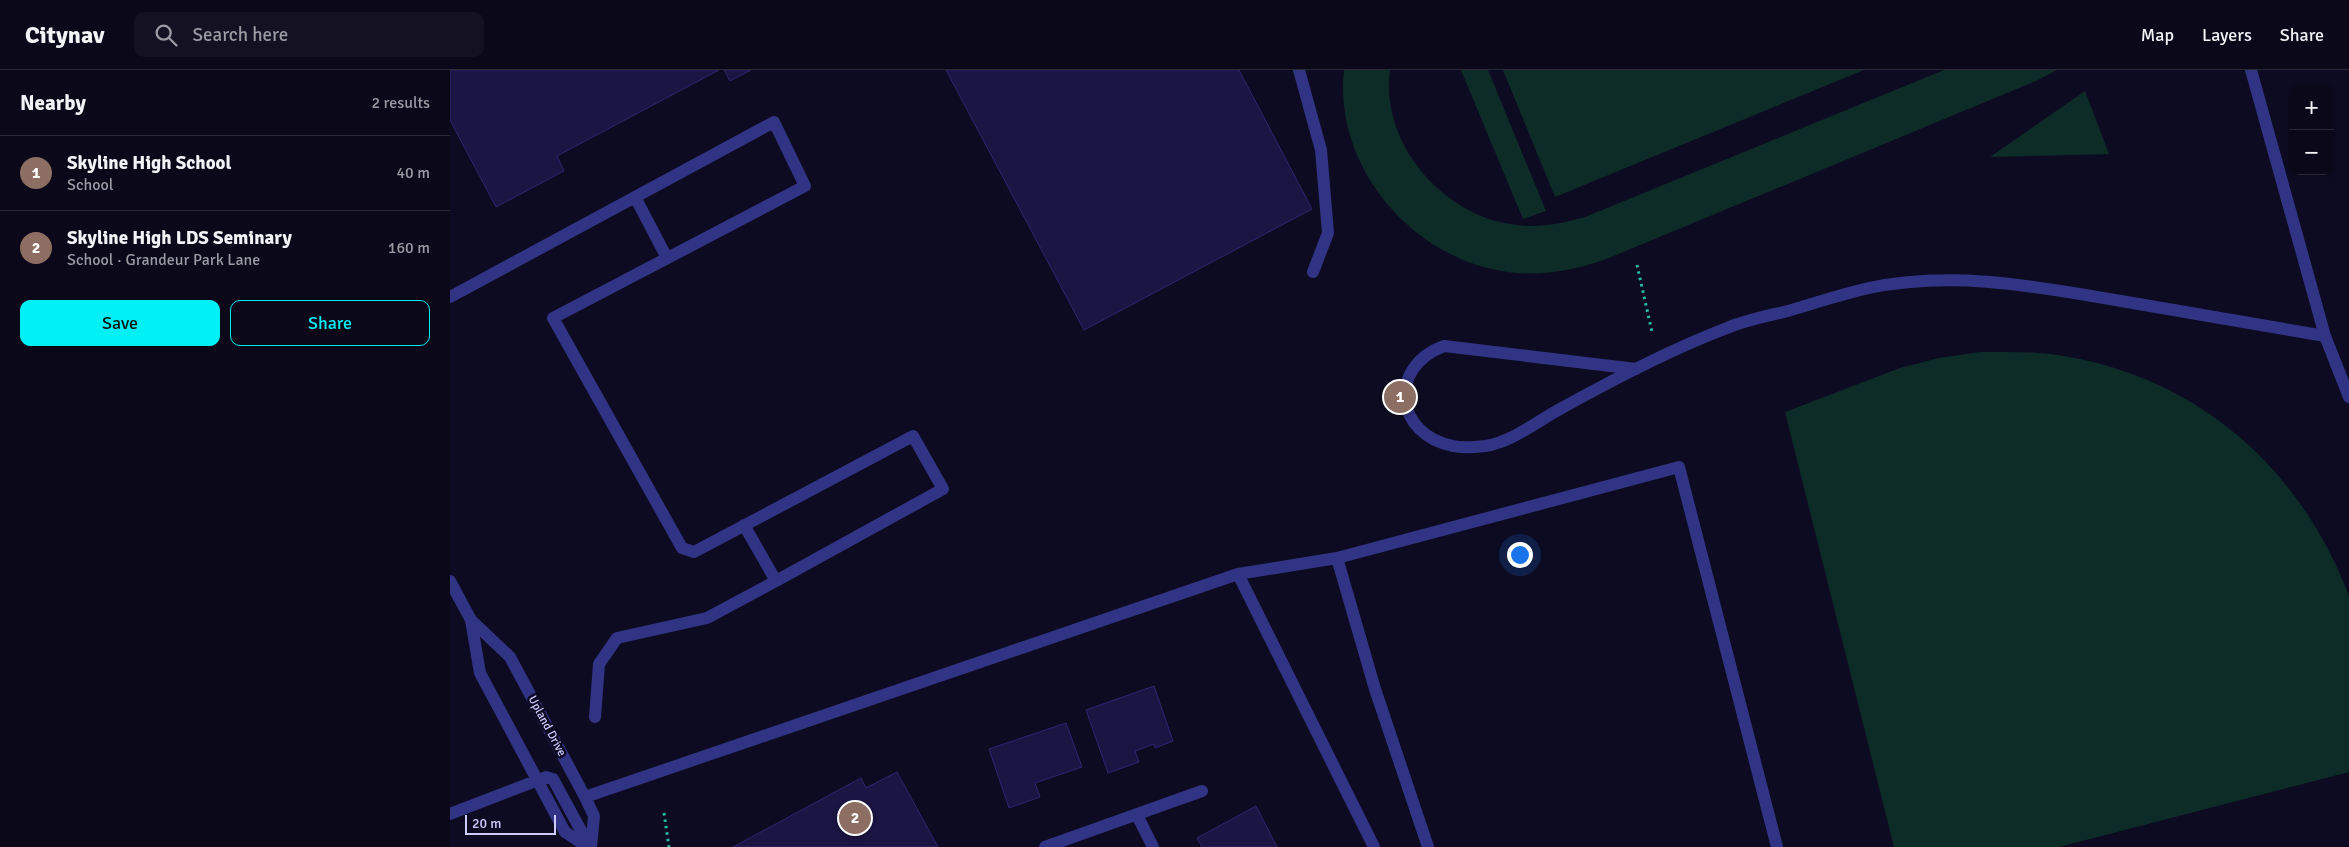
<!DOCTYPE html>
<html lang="en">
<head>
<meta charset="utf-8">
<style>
	body { margin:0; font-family:Signika,sans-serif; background:#131122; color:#f1f3f6 }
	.controls { position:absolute; right:15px; top:15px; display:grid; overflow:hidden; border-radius:10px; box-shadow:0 1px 4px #0004 }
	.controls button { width:45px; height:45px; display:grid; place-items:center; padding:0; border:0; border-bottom:1px solid #2a2938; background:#0a0819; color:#f1f3f6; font:25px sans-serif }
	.scale { position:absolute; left:15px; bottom:12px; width:91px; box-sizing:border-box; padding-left:5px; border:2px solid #cdcbff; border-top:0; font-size:14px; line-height:18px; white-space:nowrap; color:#cdcbff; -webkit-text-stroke:4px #0d0b21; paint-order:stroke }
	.you { position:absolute; left:1069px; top:484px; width:18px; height:18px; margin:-12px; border:4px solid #fff; border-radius:50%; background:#1a73e8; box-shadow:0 0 0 8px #1a73e833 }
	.badge { display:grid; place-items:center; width:32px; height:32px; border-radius:50%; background:#00f0f6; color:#fff; font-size:16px; font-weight:700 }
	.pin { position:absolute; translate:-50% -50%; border:2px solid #fff; box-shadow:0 1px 5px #0006 }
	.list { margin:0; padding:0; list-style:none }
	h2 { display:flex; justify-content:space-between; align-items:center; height:65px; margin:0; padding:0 20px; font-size:21px }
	h2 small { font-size:16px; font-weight:400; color:#999aa2 }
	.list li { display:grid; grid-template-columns:32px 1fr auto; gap:15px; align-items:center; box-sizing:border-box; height:75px; padding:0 20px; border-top:1px solid #2a2938 }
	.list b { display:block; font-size:19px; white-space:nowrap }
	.list p { margin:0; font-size:16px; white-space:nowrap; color:#999aa2 }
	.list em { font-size:16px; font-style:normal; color:#999aa2 }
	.actions { display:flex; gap:10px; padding:15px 20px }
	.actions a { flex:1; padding:11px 0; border:1px solid #00f0f6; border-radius:10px; text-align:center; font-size:18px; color:#00f0f6 }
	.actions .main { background:#00f0f6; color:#111 }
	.icon { flex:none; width:28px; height:28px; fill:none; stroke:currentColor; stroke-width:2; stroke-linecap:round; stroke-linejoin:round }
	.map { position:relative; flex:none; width:1899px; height:777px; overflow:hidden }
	header { display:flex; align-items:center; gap:30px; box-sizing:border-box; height:70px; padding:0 25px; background:#0a0819; border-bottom:1px solid #2a2938 }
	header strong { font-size:24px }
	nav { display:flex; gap:28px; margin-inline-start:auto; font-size:18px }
	.search { width:350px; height:45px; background:#131122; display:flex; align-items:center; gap:12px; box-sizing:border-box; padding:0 18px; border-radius:10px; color:#999aa2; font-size:19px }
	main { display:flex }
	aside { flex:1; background:#0a0819 }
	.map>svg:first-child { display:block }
	.green { fill:#0d2c28 }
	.building { fill:#1b1544; stroke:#2f2572 }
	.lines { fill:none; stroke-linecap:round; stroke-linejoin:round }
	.path { stroke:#22bca7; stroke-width:3; stroke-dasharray:2.5 4; stroke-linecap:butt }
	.minor { stroke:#313485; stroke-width:12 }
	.labels { text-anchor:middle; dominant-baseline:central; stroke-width:5; stroke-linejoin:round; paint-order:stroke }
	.street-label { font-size:12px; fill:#cdcbff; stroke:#0d0b21 }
</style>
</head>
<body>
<header>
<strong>Citynav</strong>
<div class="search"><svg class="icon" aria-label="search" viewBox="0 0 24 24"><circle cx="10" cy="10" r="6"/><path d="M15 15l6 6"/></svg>Search here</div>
<nav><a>Map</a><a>Layers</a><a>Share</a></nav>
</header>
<main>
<aside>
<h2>Nearby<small>2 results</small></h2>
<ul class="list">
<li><span class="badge" style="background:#8d6e63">1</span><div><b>Skyline High School</b><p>School</p></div><em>40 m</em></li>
<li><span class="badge" style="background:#8d6e63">2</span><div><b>Skyline High LDS Seminary</b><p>School · Grandeur Park Lane</p></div><em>160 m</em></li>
</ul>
<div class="actions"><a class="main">Save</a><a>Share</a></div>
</aside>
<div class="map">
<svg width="1899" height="777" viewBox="0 0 1899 777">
	<rect width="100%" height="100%" fill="#0d0b21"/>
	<path class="green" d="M894 0H940C930 72 991 143 1060 154 1086 159 1110 154 1135 147L1494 0H1607L1586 11 1154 190C1126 199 1098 205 1068 203 969 196 883 101 894 0Z
		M1011 0H1038L1096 141 1073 149Z
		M1053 0H1414L1105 127Z
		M1635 21 1659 84 1540 87Z
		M1530 282C1558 282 1586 281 1614 286 1750 309 1851 399 1899 526V702L1609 777H1444L1335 342 1450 298 1489 288Z"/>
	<path class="building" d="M0 0H269L107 86 114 101 46 137 0 50Z
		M274 0H301L280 11Z
		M496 0H789L862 139 634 260Z
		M704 616 723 671 705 678 704 674 685 681 689 692 658 703 636 640Z
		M616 653 632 697 585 713 590 727 559 738 539 679Z
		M447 702 488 777H283L411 708 416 718Z
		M806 736 827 777H752L747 768Z"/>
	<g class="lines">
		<path class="path" d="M1187 195 1202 262
			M214 743 219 777"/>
		<path class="minor" d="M849 0 871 80 878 163 863 202
			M1801 0 1875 266
			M185 127 217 188
			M0 227 324 52 355 116 103 248 232 478 244 482 463 366 493 419 326 511 294 455
			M1186 299 994 276C937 297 945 365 1003 376 1011 378 1026 377 1035 376 1062 372 1086 352 1110 339 1164 309 1219 280 1277 258 1296 250 1318 246 1338 241 1365 233 1392 224 1419 218 1504 200 1588 217 1671 231 1739 243 1807 254 1875 266L1899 327
			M887 488 925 619 978 777
			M788 504 924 777
			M0 511 21 550 60 587 135 727 144 746 141 777
			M21 550 30 603 115 762 138 777
			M145 647 149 594 167 568 257 548 326 511
			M135 727 788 504 887 488 1229 397 1327 777
			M0 744 96 707 103 709 140 777
			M687 745 703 777
			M595 777 752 721"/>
	</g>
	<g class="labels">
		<g class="street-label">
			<text transform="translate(97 656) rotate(62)">Upland Drive</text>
		</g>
	</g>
</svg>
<div class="controls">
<button>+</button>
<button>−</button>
</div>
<div class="scale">20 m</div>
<div class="you"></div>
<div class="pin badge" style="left:950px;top:327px;background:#8d6e63">1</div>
<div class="pin badge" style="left:405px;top:748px;background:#8d6e63">2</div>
</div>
</main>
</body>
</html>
